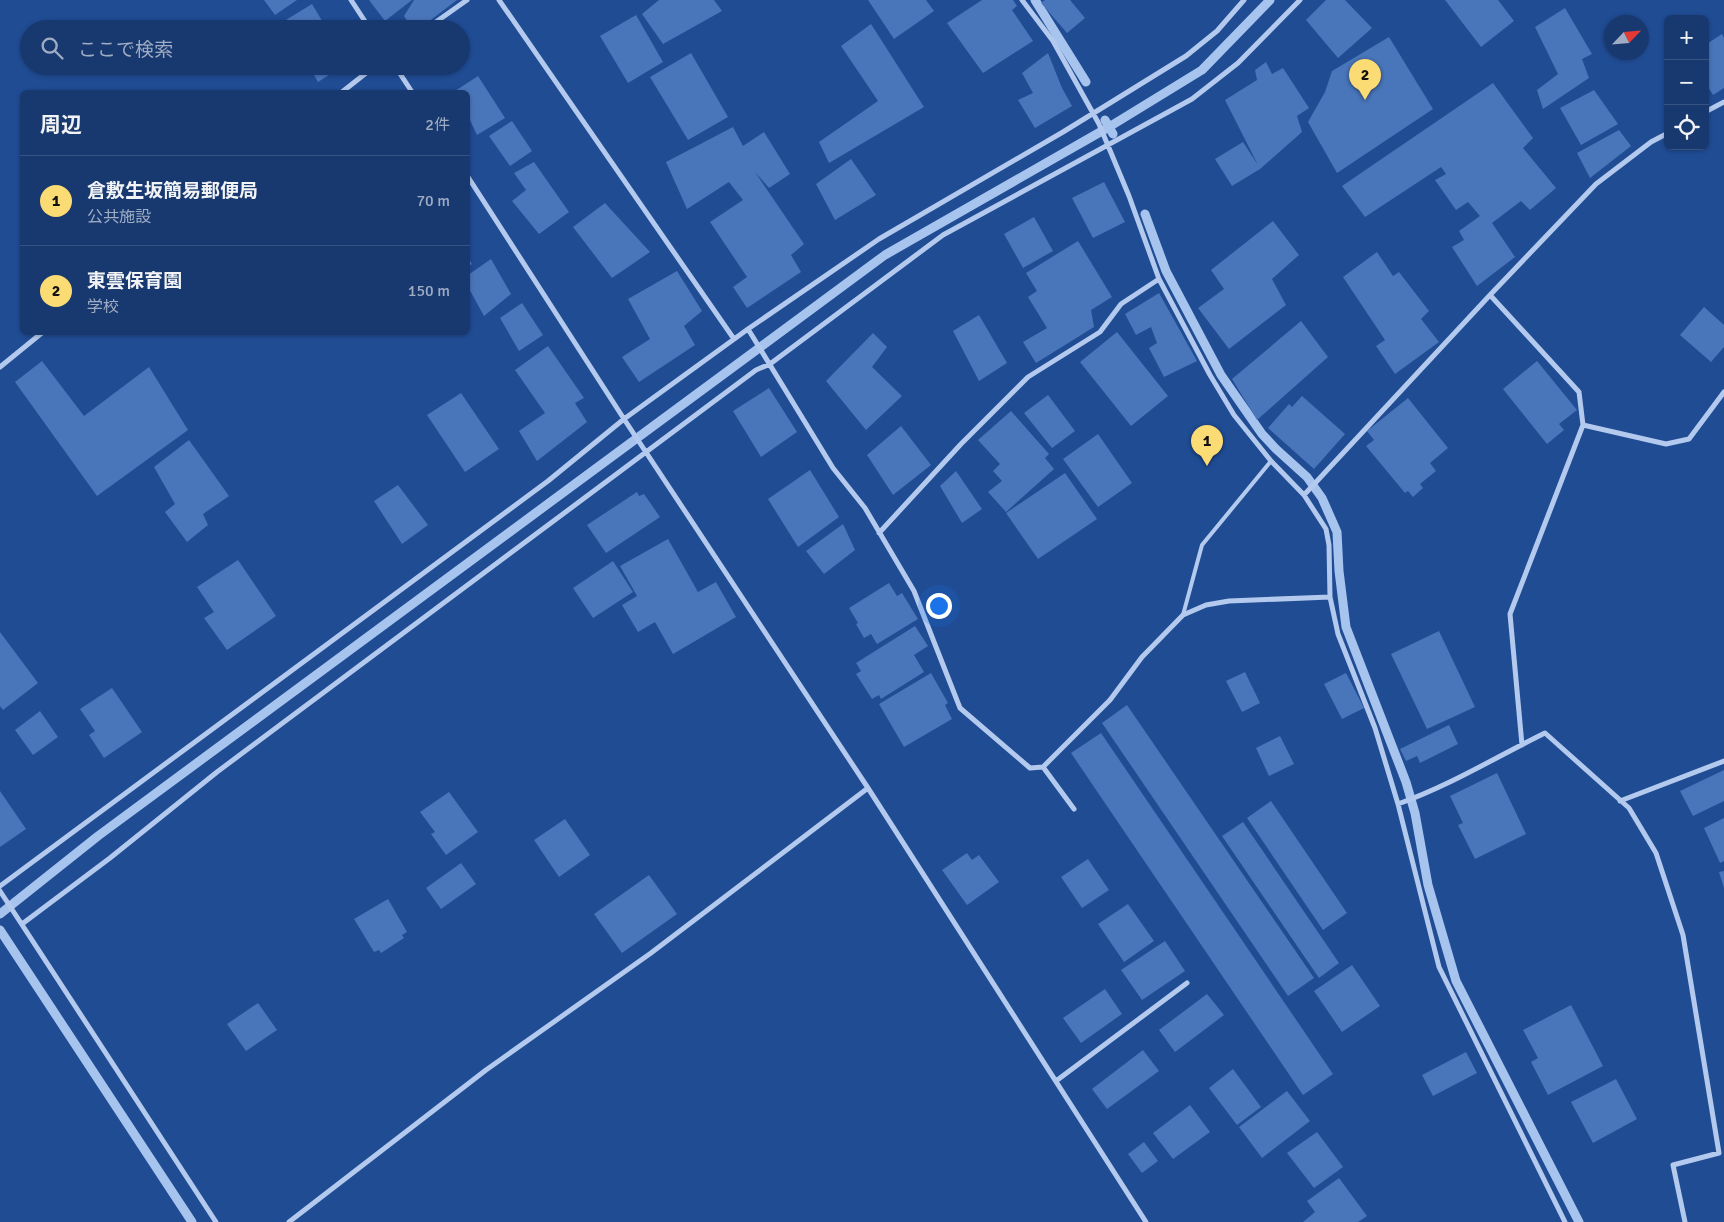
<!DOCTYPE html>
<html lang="ja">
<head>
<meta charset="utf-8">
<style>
	body { margin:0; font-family:Signika,"Noto Sans JP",sans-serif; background:#214074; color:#f1f3f6 }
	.controls { position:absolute; right:15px; top:15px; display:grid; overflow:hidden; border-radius:8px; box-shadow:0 1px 4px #0004 }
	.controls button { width:45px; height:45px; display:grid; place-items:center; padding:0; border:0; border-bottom:1px solid #365382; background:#18396f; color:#f1f3f6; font:25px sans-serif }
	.compass { position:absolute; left:1604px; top:15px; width:45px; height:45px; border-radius:50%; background:#18396f; box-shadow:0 1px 4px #0004; rotate:64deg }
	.you { position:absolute; left:938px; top:605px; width:18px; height:18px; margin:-12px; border:4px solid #fff; border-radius:50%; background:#1a73e8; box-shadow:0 0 0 8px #1a73e833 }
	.badge { display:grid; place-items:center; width:32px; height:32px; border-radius:50%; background:#fbdb74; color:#111; font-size:16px; font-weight:700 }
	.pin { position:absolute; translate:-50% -41px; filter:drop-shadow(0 1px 2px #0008) }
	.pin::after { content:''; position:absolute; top:26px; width:18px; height:15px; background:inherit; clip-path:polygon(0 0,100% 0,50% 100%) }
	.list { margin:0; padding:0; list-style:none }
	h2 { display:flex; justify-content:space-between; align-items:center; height:65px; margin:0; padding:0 20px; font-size:21px }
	h2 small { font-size:16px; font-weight:400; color:#9facc3 }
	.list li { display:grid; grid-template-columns:32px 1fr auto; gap:15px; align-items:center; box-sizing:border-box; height:90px; padding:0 20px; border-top:1px solid #365382 }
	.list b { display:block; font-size:19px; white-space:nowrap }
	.list p { margin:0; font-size:16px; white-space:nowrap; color:#9facc3 }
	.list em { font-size:16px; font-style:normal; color:#9facc3 }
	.icon { flex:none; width:28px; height:28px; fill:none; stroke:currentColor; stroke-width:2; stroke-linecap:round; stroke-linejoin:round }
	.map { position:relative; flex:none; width:1724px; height:1222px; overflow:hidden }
	.search { position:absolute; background:#18396f; box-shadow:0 1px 4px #0004; left:20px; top:20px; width:450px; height:55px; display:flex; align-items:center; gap:12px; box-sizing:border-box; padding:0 18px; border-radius:28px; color:#9facc3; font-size:19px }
	.panel { position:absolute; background:#18396f; box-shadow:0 1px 4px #0004; left:20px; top:90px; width:450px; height:245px; border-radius:8px }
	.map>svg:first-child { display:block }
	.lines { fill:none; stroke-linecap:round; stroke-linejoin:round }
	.stream { stroke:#a7c4ef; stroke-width:9 }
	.building { fill:#4975ba }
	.lane { stroke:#b3caee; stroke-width:4 }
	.street { stroke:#b3caee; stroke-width:5 }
</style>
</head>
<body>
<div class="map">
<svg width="1724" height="1222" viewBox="0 0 1724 1222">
	<rect width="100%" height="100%" fill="#204c94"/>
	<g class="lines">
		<path class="stream" d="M1035 0 1086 82
			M1105 120 1113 134
			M1145 214 1166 271 1221 375 1262 434 1276 449 1307 477 1322 498 1337 532 1339 571 1346 627 1406 782 1415 813 1428 885 1456 981 1579 1222
			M0 914 98 836 885 255 1109 127 1202 70 1270 0
			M0 930 192 1222"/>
	</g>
	<path class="building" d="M264 0H297L275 15Z
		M369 0H412L385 21Z
		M414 0H457L419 29H413L404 16Z
		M659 0H714L722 11 663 44 642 14Z
		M868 0H926L934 11 894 39Z
		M982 0H1013L1017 6 1012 10 1033 41 983 73 947 23Z
		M1045 0H1070L1085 18 1067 33 1041 3Z
		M1326 0H1345L1372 28 1338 58 1306 20Z
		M1445 0H1498L1514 21 1481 47Z
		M312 4 327 29H285L281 23Z
		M1565 8 1592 54 1582 59 1589 78 1543 109 1537 90 1558 74 1535 27Z
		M636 15 663 62 628 83 600 36Z
		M871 24 924 107 829 163 819 142 878 101 841 46Z
		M1722 34 1724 38V88L1713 95 1705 82V45Z
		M1389 37 1433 109 1337 173 1308 122 1325 92 1332 71Z
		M691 53 728 117 688 140 650 77Z
		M1048 53 1062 88 1072 106 1035 128 1018 100 1033 93 1022 73Z
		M1266 62 1272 74 1283 68 1309 108 1297 116 1302 132 1260 169 1232 186 1215 159 1243 142 1258 165 1225 100 1257 80 1255 70Z
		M309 66H343L318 82Z
		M478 76 505 118 477 135 468 116V92H456L455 91Z
		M1493 83 1533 138 1523 148 1556 188 1530 210 1521 201 1492 223 1515 257 1477 286 1452 247 1464 240 1459 231 1480 216 1468 202 1456 210 1435 180 1446 174 1441 167 1365 217 1342 186Z
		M1594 90 1618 124 1581 145 1560 108Z
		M512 121 532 151 510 166 489 136Z
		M733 127 743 146 764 132 790 174 769 188 755 172 804 244 791 255 801 272 747 308 733 287 747 277 710 222 743 200 729 182 687 209 666 162Z
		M1619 130 1631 146 1590 178 1577 153Z
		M851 159 876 195 835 220 816 184Z
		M534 162 569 212 539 234 512 201 526 190 514 173Z
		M1104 182 1125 222 1093 238 1072 198Z
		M605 203 650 252 612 278 573 227Z
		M1034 217 1053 251 1023 268 1004 234Z
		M1273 221 1299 255 1272 279 1286 305 1229 349 1198 308 1224 289 1211 270Z
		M1078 241 1112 297 1091 310 1094 327 1036 363 1023 342 1047 328 1028 297 1037 291 1026 273Z
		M1377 252 1393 276 1399 272 1429 311 1421 319 1439 342 1395 374 1376 346 1385 340 1343 277Z
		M468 257 472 264 468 267Z
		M491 259 511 294 484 316 468 287V275Z
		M677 271 702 311 684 326 695 345 639 382 622 357 650 339 628 299Z
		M1159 293 1197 361 1164 377 1149 348 1157 343 1151 327 1136 335 1125 314Z
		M522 303 543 335 519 351 500 318Z
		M1704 307 1724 325V347L1711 362 1680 335Z
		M979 315 1007 363 979 381 953 331Z
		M1301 321 1328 357 1257 420 1232 379Z
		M1117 332 1168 396 1131 426 1080 362Z
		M873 333 887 347 872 367 902 396 866 430 826 381Z
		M548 346 584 398 575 403 587 422 537 461 519 431 545 413 515 370Z
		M42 361 84 416 149 367 188 430 97 496 15 382Z
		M1537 361 1577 410 1559 424 1564 430 1547 444 1503 389Z
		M769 388 797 432 761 457 733 411Z
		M461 393 499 449 465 472 427 415Z
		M1048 395 1075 431 1052 448 1024 413Z
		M1302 396 1345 434 1314 469 1268 428 1289 404 1292 407Z
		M1408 398 1448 448 1430 463 1436 471 1420 484 1423 488 1413 497 1408 491 1405 493 1366 446 1374 440 1367 431Z
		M1011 411 1049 454 1045 458 1054 469 1006 512 988 492 1002 481 993 471 1000 464 978 440Z
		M901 426 931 465 893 495 867 455Z
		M1098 434 1132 483 1098 507 1063 459Z
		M189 440 229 496 203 514 208 525 187 542 165 512 175 504 154 467Z
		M810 470 839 517 798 547 768 499Z
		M956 471 982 509 962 523 940 486Z
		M1065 473 1097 519 1038 559 1006 513Z
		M398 485 428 525 402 544 374 501Z
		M637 492 639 496 644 494 660 517 606 553 587 525Z
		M843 524 855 550 824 574 806 551Z
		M668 539 698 592 716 582 736 617 673 654 655 622 638 632 622 605 637 596 620 566Z
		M238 560 276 616 227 650 204 618 214 612 197 587Z
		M613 561 633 592 593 618 573 588Z
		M889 583 897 596 902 593 918 619 877 644 871 634 864 638 856 624 858 623 849 608Z
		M915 626 928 646 914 655 924 672 881 699 879 695 872 699 856 674 861 671 856 663Z
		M1439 631 1475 707 1427 729 1391 654Z
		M0 632 38 683 3 710 0 706Z
		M1245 672 1260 703 1242 712 1226 681Z
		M931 673 948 703 945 705 952 719 904 747 879 704Z
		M1346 673 1364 708 1342 719 1324 684Z
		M112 688 142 732 104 758 89 735 95 731 80 709Z
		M1127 705 1314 978 1288 996 1102 723Z
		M40 711 58 737 33 755 15 730Z
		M1449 725 1458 744 1420 763 1417 756 1406 761 1400 749Z
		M1101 733 1333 1074 1303 1095 1071 753Z
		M1280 736 1294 764 1269 776 1256 748Z
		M1724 770V801L1693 816 1680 791Z
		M1497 773 1526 834 1475 859 1458 825 1463 823 1450 796Z
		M0 791 26 829 0 847Z
		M449 792 478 832 446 855 431 834 435 832 420 812Z
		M1271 801 1347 913 1323 930 1247 818Z
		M1724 818V861L1720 863 1704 828Z
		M565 819 590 855 559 877 534 840Z
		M1243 822 1339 963 1319 978 1222 836Z
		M967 853 972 860 979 855 999 882 967 905 942 870Z
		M1088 859 1109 890 1082 908 1061 877Z
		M461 863 476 884 441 909 426 888Z
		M1724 871V888L1719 872Z
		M649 875 677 914 622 953 594 914Z
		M388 899 407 932 402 935 404 938 381 953 379 950 374 952 354 919Z
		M1128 904 1154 941 1124 962 1098 924Z
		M1165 941 1185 971 1142 1000 1121 970Z
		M1352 965 1380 1006 1342 1032 1314 991Z
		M1105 989 1122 1014 1081 1043 1063 1018Z
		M1207 994 1224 1015 1175 1052 1159 1030Z
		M258 1003 277 1030 246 1051 227 1024Z
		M1571 1005 1603 1066 1548 1095 1531 1062 1538 1058 1523 1030Z
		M1143 1050 1159 1071 1107 1109 1092 1089Z
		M1466 1052 1477 1073 1433 1096 1422 1075Z
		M1233 1069 1261 1107 1237 1125 1209 1088Z
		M1616 1079 1637 1119 1593 1143 1571 1102Z
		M1287 1091 1310 1121 1262 1158 1239 1127Z
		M1190 1105 1210 1132 1173 1159 1153 1133Z
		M1317 1132 1343 1167 1314 1188 1287 1153Z
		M1144 1142 1158 1161 1142 1173 1128 1154Z
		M1339 1178 1367 1216 1358 1222H1303L1315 1212 1307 1201Z"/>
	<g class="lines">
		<path class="lane" d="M1183 615 1202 545 1271 461"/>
		<path class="street" d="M351 0 370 29
			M499 0 734 339
			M1022 0 1053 41 1099 124 1129 196 1159 279 1210 375 1234 415 1271 461 1304 495 1326 529 1329 545 1330 597 1338 634 1375 728 1398 804 1439 967 1565 1222
			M426 29 467 0
			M395 66 412 92
			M342 92 375 66
			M1705 112 1724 102
			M468 177 624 419 868 788 1146 1222
			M1490 295 1579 392 1583 425 1510 614 1522 745
			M748 329 833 468 865 508 914 591 960 708 1030 768 1043 767
			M0 367 43 332
			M1583 425 1666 444 1689 439 1724 392
			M1304 495 1490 295 1596 184 1651 142 1668 133
			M879 533 961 444 1028 377 1100 332 1121 304 1159 279
			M1620 801 1724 761
			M1398 804C1449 786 1496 757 1545 733L1629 808 1656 853 1683 935 1719 1153 1673 1165 1685 1222
			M1074 809 1043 767 1110 700 1142 657 1183 615 1206 605 1229 601 1330 597
			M0 886 548 481 624 419 748 329 879 239 1063 132 1186 56 1217 31 1244 0
			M0 891 216 1222
			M22 924 110 858 217 772 756 370 770 364 943 235 1192 99 1238 63 1300 0
			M1056 1081 1187 983
			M289 1222 486 1070 651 953 868 788"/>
	</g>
</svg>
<div class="controls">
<button>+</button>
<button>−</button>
<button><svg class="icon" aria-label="locate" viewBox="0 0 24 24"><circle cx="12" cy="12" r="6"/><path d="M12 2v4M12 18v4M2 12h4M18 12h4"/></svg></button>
</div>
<svg class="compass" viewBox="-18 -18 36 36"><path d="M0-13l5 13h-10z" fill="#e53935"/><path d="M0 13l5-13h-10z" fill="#9facc3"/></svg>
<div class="you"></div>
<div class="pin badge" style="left:1207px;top:466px">1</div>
<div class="pin badge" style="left:1365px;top:100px">2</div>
<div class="search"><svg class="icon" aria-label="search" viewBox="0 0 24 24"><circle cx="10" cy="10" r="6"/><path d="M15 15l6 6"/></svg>ここで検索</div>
<section class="panel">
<h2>周辺<small>2件</small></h2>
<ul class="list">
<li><span class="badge">1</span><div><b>倉敷生坂簡易郵便局</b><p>公共施設</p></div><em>70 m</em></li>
<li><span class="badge">2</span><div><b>東雲保育園</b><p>学校</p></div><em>150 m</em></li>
</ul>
</section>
</div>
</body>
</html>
